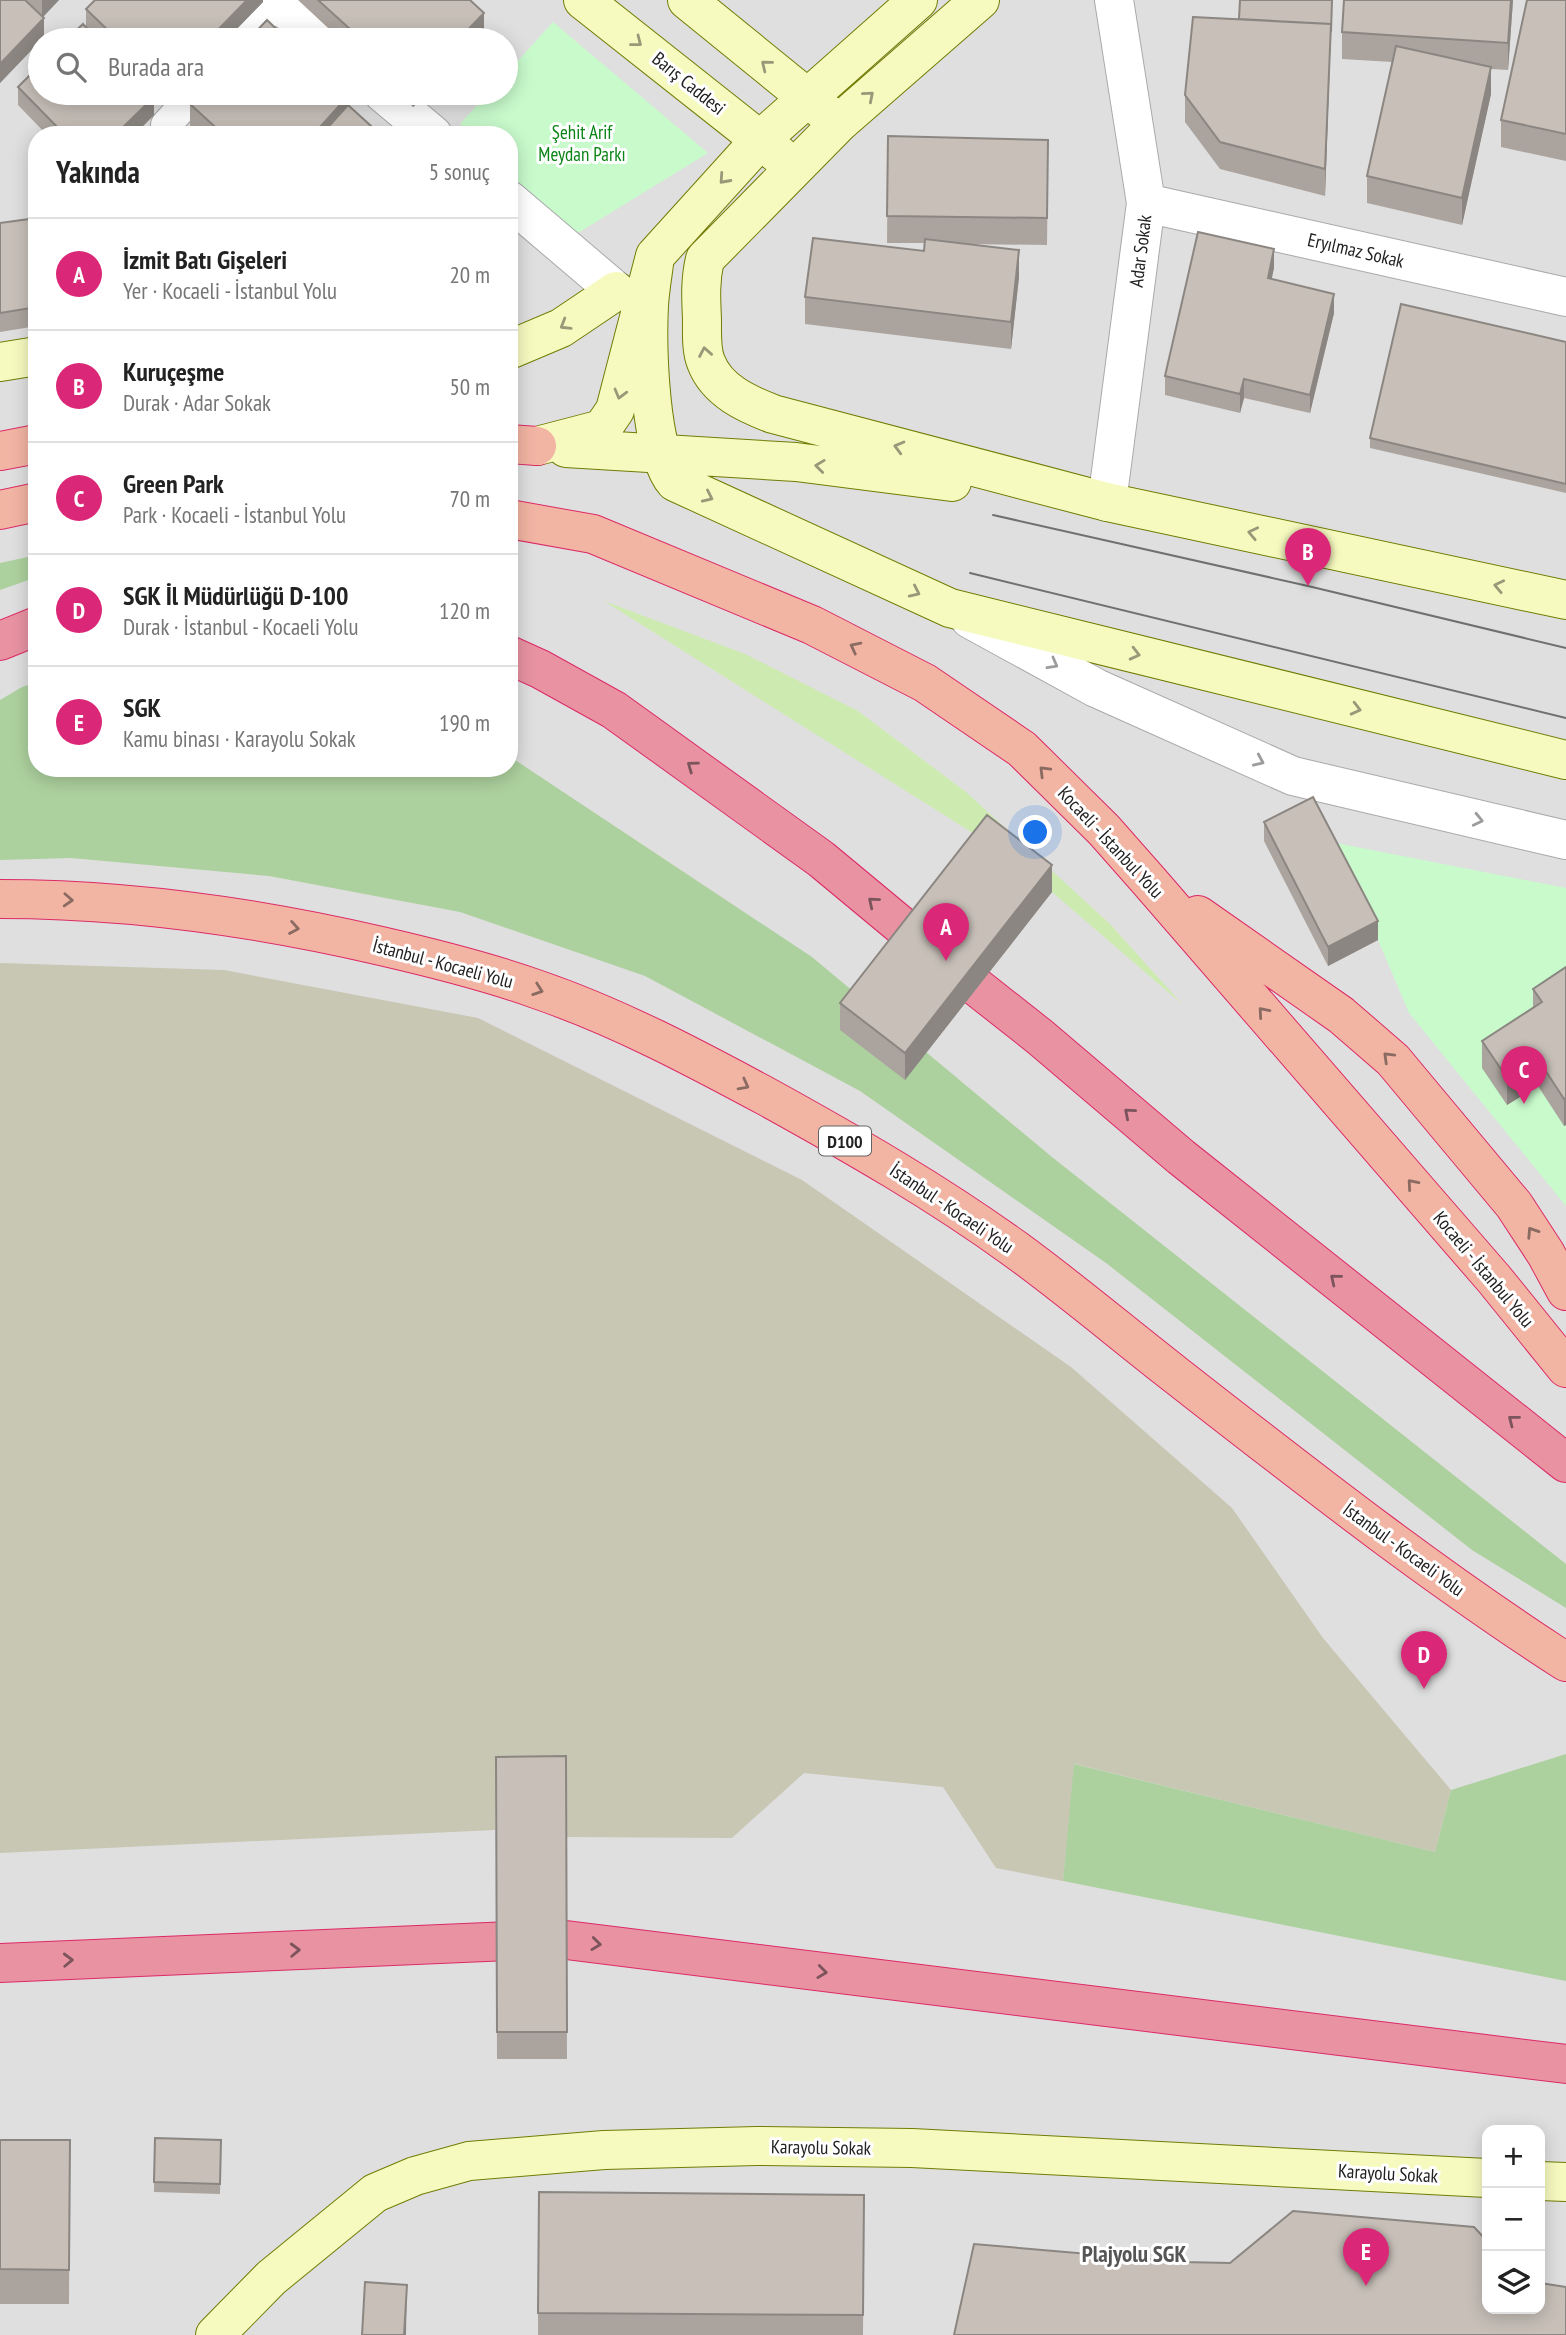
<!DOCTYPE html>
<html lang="tr">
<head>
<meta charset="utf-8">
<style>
	body { margin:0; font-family:"PT Sans Narrow",sans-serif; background:#f6f6f6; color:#222 }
	.controls { position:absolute; right:21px; bottom:21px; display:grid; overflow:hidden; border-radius:14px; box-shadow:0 4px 18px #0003 }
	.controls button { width:63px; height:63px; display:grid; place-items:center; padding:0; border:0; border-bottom:2px solid #e0e0e0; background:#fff; color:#222; font:35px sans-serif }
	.you { position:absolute; left:1036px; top:833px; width:24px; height:24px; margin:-18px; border:5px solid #fff; border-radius:50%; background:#1a73e8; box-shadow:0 0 0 10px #1a73e833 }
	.badge { display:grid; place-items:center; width:46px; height:46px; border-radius:50%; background:#db2777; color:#fff; font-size:23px; font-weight:700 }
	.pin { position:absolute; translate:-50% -58px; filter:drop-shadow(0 2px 4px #0008) }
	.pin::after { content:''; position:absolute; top:37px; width:24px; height:21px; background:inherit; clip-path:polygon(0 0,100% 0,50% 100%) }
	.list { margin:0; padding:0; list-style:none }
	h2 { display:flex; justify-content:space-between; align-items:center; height:91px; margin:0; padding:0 28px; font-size:30px }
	h2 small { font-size:23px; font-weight:400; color:#767676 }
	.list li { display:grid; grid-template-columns:46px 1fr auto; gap:21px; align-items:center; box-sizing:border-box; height:112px; padding:0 28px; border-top:2px solid #e0e0e0 }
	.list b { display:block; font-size:26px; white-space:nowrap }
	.list p { margin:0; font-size:23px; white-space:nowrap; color:#767676 }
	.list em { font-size:23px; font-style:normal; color:#767676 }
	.icon { flex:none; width:38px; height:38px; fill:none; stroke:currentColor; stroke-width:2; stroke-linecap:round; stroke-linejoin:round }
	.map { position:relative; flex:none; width:1566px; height:2335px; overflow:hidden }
	.search { position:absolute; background:#fff; box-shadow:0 4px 18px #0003; left:28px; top:28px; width:490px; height:77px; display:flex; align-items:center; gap:18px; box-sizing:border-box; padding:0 24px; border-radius:38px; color:#767676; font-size:26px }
	.panel { position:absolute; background:#fff; box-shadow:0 4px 18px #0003; left:28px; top:126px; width:490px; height:651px; border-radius:28px }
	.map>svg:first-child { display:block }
	.residential { fill:#e0dfdf; fill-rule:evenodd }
	.construction { fill:#c7c7b4 }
	.grass { fill:#cdebb0 }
	.forest { fill:#add19e }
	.park { fill:#c8facc }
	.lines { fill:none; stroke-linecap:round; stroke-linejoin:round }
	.service-casing { stroke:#a9a9a9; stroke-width:32 }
	.minor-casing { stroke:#a9a9a9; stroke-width:40 }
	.secondary-casing { stroke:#707d05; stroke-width:40 }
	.trunk-casing { stroke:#dc2a67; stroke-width:40 }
	.motorway-casing { stroke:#dc2a67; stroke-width:40 }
	.service { stroke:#fff; stroke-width:30 }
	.minor { stroke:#fff; stroke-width:38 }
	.secondary { stroke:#f7fabf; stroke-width:38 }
	.trunk { stroke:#f2b4a3; stroke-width:38 }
	.motorway { stroke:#e892a2; stroke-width:38 }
	.tram { stroke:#707070; stroke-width:2 }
	.wall { fill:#aba49e }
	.shaded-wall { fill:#8b8681 }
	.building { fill:#c7bfb8; stroke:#8b8681; stroke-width:2 }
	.oneway { stroke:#979978 }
	.oneway2 { stroke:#8a6b62 }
	.oneway3 { stroke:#9c9c9c }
	.oneway4 { stroke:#7b545c }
	.labels { text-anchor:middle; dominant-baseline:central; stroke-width:6; stroke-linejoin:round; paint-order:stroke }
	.shield { fill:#fff; stroke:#646464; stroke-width:2 }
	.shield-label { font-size:18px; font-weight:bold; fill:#222 }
	.street-label { font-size:19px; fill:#222; stroke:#fff }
	.park-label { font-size:19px; fill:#0c8416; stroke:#fff }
	.quarter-label { font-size:23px; font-weight:bold; fill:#555; stroke:#fff }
</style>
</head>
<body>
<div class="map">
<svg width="1566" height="2335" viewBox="0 0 1566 2335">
	<rect width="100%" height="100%" fill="#f2efe9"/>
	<path class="residential" d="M0 0H1566V2335H0ZM40 40H506V93H40ZM37 135H509V768H37ZM1487 2130H1540V2309H1487Z"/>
	<path class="construction" d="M0 963 224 970 478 1018 802 1180 1071 1367 1232 1508 1323 1638 1451 1790 1435 1852 1075 1764 1063 1881 996 1868 943 1787 804 1773 732 1838 566 1837 496 1783 495 1830 0 1853Z"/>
	<path class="grass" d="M604 601 745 654 858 711 966 792 1110 924 1182 1004 1052 892 987 842Z"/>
	<path class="forest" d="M37 555V577L0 590V563Z
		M37 682V768H509V756L812 957 1052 1157 1566 1564V1608L1472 1550 1106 1263 860 1091 645 976 460 912 269 876 71 858 0 860V700L22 687Z
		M1566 1754V1981L1063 1881 1074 1764 1435 1852 1451 1790Z"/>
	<path class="park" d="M553 22 708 153 573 236 509 173V135H471L460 124 488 93H506V74Z
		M1326 841 1566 888V1206L1409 1013 1378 940Z"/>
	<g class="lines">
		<g class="service-casing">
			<path id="service" d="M243 40 277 2
				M166 125 195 93"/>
		</g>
		<g class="minor-casing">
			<path id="minor" d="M275 0 322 40
				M383 93 433 135
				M509 200 616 291
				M1146 203 1566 297
				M1107 502 1146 203 1114 0
				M970 619 1096 688 1293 776 1566 840"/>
		</g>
		<g class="secondary-casing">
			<path id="secondary" d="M583 0 779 155
				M687 0 826 113
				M980 0 839 123 705 259C700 280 701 298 702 319 702 332 701 350 706 362 717 391 747 404 773 414L1107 502 1566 600
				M655 256C653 273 650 289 649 305 647 346 649 453 675 482L950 608 1566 760
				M509 350 561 328 616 291
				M0 362 37 356
				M537 446 602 429 615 410 655 256 760 140 918 0
				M566 448 796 462 952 482
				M1540 2181 1566 2182
				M215 2335 271 2278 375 2193 415 2176 469 2161 604 2150 757 2146 912 2148 1487 2178"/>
		</g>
		<g class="trunk-casing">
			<path id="trunk" d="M509 444 537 446
				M0 451 37 444
				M0 510 37 502
				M509 519 593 534 812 625 925 683 1022 749 1104 830 1149 881 1494 1279 1566 1368
				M0 899C128 899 256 917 381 946 433 958 486 971 536 989 618 1017 695 1058 771 1099 856 1146 936 1192 1015 1249 1070 1289 1123 1334 1177 1376 1304 1475 1431 1575 1566 1662
				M1198 915 1341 1015 1393 1060 1514 1205 1546 1254 1566 1291"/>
		</g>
		<g class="motorway-casing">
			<path id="motorway" d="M0 641 37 626
				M509 655 540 669 614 710 821 859 945 962 1040 1037 1181 1157 1566 1463
				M0 1963 534 1940H566L1566 2064"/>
		</g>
		<use href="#service" class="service"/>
		<use href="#minor" class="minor"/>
		<use href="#secondary" class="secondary"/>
		<use href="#trunk" class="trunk"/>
		<use href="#motorway" class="motorway"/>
		<path class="tram" d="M993 515 1308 586 1566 648
			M970 573 1566 718"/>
	</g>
	<path class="wall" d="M0 0H59L43 17 44 37 0 83Z
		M263 0V2L226 40H99L86 28V9Z
		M298 0H470L484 32 476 40H341Z
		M1332 0 1325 196 1220 169 1185 122V95L1239 19Z
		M1344 0H1513L1508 70 1491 69V94L1462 225 1367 203V176L1392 62 1342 59V32Z
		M1566 0V161L1501 147V120Z
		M18 87 154 115 134 135H47L18 105Z
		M153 93H175L164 104Z
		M398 93H427L413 107Z
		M190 104 348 105 381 135H194L190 131Z
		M888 136 1048 166 1047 245 965 244 1019 277 1011 349 805 324V297L924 251 925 243H887Z
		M37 218V326L0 332V223Z
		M1274 268 1271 279 1334 313 1310 413 1244 398 1240 413 1165 395V376Z
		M1566 342V493L1370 448V438Z
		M1264 822 1378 940 1328 966 1264 841Z
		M1052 892 905 1080 840 1030V1003Z
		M1566 967V1125L1564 1126 1538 1086 1507 1105 1482 1068V1041L1533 1007V989Z
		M566 1756 567 2059H497L496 1757Z
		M155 2138 221 2140 220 2194 154 2192Z
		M0 2140H70L69 2304H0Z
		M864 2195 863 2335H538V2313Z"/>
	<path class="shaded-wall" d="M42 0H59L42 18Z
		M247 0H263V2L226 40H208Z
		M1332 0 1325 196V169Z
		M1511 0H1513L1508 70V43Z
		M484 13V32L476 40H458Z
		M44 18V37L0 83V64Z
		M1491 67V94L1462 225V198Z
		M164 93H175L164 104Z
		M413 93H427L413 107Z
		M348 96V123L338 135H313Z
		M154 97V115L134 135H115Z
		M1274 249V268L1268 297V278Z
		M1019 250V277L1011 349V322Z
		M1334 294V313L1310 413V395Z
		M1244 379V398L1240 413V394Z
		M1052 865V892L905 1080V1053Z
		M1378 921V940L1328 966V947Z
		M1538 1059V1086L1507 1105V1078Z
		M1566 1098V1125L1564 1126V1099Z
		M407 2285 406 2335H404Z"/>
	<path class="building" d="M0 0H25L44 18 0 64Z
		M95 0H247L208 40H118L86 9Z
		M318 0H470L484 13 458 40H362Z
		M1240 0H1332L1331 32V24L1239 19Z
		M1344 0H1511L1508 43 1342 32Z
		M1527 0H1566V134L1501 120Z
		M1193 17 1331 24 1325 169 1220 142 1185 95Z
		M267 20 288 40H248Z
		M83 24 98 40H66Z
		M1396 46 1491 67 1462 198 1367 176Z
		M40 65V93H150L154 97 115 135H65L18 87Z
		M200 93H344L348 96 313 135H224L190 104Z
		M348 105 381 135H321Z
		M888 136 1048 140 1047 218 887 216Z
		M37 218V307L0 313V223Z
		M1198 232 1274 249 1268 278 1334 294 1310 395 1244 379 1240 394 1165 376Z
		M813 238 924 251 925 239 1019 250 1011 322 805 297Z
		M1401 304 1566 342V484L1370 438Z
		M1313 797 1378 921 1328 947 1264 822Z
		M987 815 1052 865 905 1053 840 1003Z
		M1566 967V1098L1564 1099 1538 1059 1507 1078 1482 1041 1542 1002 1533 989Z
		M566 1756 567 2032H497L496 1757Z
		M155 2138 221 2140 220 2184 154 2182Z
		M0 2140H70L69 2270 0 2269Z
		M539 2192 864 2195 863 2315 538 2313Z
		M1293 2211 1474 2227 1487 2241V2309H1540V2283L1566 2287V2335H954L974 2244 1182 2262 1230 2263Z
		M365 2282 407 2285 404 2335H362Z"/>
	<defs><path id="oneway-chevron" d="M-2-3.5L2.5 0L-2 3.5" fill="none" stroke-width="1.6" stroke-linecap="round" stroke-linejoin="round" transform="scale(1.75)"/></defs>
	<g class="oneway">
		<use href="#oneway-chevron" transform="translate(637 42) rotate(38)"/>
		<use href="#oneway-chevron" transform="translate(766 65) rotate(-141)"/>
		<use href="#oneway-chevron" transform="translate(869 96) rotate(-41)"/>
		<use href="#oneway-chevron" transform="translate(724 179) rotate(132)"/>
		<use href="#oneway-chevron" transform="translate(565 325) rotate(149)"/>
		<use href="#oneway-chevron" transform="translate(705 352) rotate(-100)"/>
		<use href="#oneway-chevron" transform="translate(620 394) rotate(105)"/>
		<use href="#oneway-chevron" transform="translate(899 447) rotate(-165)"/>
		<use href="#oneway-chevron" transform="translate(820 466) rotate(-173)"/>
		<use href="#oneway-chevron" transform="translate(708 497) rotate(25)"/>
		<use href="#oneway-chevron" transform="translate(1253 533) rotate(-168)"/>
		<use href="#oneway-chevron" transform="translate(1499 586) rotate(-168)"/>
		<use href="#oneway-chevron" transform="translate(915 592) rotate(25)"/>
		<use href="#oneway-chevron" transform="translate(1135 654) rotate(14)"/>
		<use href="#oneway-chevron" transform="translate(1356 709) rotate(14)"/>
	</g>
	<g class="oneway2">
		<use href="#oneway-chevron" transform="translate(855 647) rotate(-153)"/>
		<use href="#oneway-chevron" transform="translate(1044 771) rotate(-135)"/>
		<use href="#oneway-chevron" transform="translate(68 900) rotate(3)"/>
		<use href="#oneway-chevron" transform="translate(294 928) rotate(10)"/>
		<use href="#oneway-chevron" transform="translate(538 990) rotate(19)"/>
		<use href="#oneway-chevron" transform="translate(1263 1012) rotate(-131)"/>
		<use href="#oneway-chevron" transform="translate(1388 1057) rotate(-136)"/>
		<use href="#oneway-chevron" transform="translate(744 1085) rotate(28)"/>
		<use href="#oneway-chevron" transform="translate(1412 1184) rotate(-131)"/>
		<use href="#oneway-chevron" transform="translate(1532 1232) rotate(-123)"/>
	</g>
	<g class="oneway3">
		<use href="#oneway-chevron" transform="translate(1053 664) rotate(29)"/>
		<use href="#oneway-chevron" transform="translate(1259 761) rotate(24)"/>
		<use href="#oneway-chevron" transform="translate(1478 820) rotate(13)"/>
	</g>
	<g class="oneway4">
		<use href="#oneway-chevron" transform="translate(692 766) rotate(-144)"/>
		<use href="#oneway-chevron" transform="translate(873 902) rotate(-140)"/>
		<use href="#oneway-chevron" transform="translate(1129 1113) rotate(-139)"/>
		<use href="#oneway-chevron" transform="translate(1335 1279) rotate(-141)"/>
		<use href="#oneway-chevron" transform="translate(1513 1420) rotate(-142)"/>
		<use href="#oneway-chevron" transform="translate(596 1944) rotate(7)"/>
		<use href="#oneway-chevron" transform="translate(295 1950) rotate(-2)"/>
		<use href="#oneway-chevron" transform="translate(68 1960) rotate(-2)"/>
		<use href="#oneway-chevron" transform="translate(822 1972) rotate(7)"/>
	</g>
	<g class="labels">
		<rect class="shield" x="819" y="1126.5" width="52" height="29" rx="5"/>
		<g class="shield-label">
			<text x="845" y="1141">D100</text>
		</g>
		<g class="street-label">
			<text transform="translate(689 83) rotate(39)">Barış Caddesi</text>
			<text transform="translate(1356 250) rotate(13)">Eryılmaz Sokak</text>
			<text transform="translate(1140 251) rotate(-83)">Adar Sokak</text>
			<text transform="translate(1111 842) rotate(47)">Kocaeli - İstanbul Yolu</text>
			<text transform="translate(443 963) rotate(15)">İstanbul - Kocaeli Yolu</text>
			<text transform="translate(952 1208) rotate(34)">İstanbul - Kocaeli Yolu</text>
			<text transform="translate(1484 1269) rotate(50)">Kocaeli - İstanbul Yolu</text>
			<text transform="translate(1404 1549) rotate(36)">İstanbul - Kocaeli Yolu</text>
			<text transform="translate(821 2147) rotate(1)">Karayolu Sokak</text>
			<text transform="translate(1388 2173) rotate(3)">Karayolu Sokak</text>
		</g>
		<g class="park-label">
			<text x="582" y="132">Şehit Arif<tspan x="582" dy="22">Meydan Parkı</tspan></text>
		</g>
		<g class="quarter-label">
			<text x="1134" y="2253">Plajyolu SGK</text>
		</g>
	</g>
</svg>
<div class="controls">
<button>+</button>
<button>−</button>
<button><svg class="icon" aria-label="layers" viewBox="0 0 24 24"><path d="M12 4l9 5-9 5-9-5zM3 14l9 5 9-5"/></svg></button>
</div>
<div class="you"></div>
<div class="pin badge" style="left:946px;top:961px">A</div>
<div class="pin badge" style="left:1308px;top:586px">B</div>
<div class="pin badge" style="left:1524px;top:1104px">C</div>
<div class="pin badge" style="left:1424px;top:1689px">D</div>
<div class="pin badge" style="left:1366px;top:2286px">E</div>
<div class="search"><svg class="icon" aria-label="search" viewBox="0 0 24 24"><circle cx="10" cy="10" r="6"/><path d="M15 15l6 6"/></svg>Burada ara</div>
<section class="panel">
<h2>Yakında<small>5 sonuç</small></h2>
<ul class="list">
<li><span class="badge">A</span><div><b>İzmit Batı Gişeleri</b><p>Yer · Kocaeli - İstanbul Yolu</p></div><em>20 m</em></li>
<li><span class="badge">B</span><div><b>Kuruçeşme</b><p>Durak · Adar Sokak</p></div><em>50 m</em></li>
<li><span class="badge">C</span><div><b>Green Park</b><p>Park · Kocaeli - İstanbul Yolu</p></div><em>70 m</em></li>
<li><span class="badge">D</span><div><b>SGK İl Müdürlüğü D-100</b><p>Durak · İstanbul - Kocaeli Yolu</p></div><em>120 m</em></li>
<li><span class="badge">E</span><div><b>SGK</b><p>Kamu binası · Karayolu Sokak</p></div><em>190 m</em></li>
</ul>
</section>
</div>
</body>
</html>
